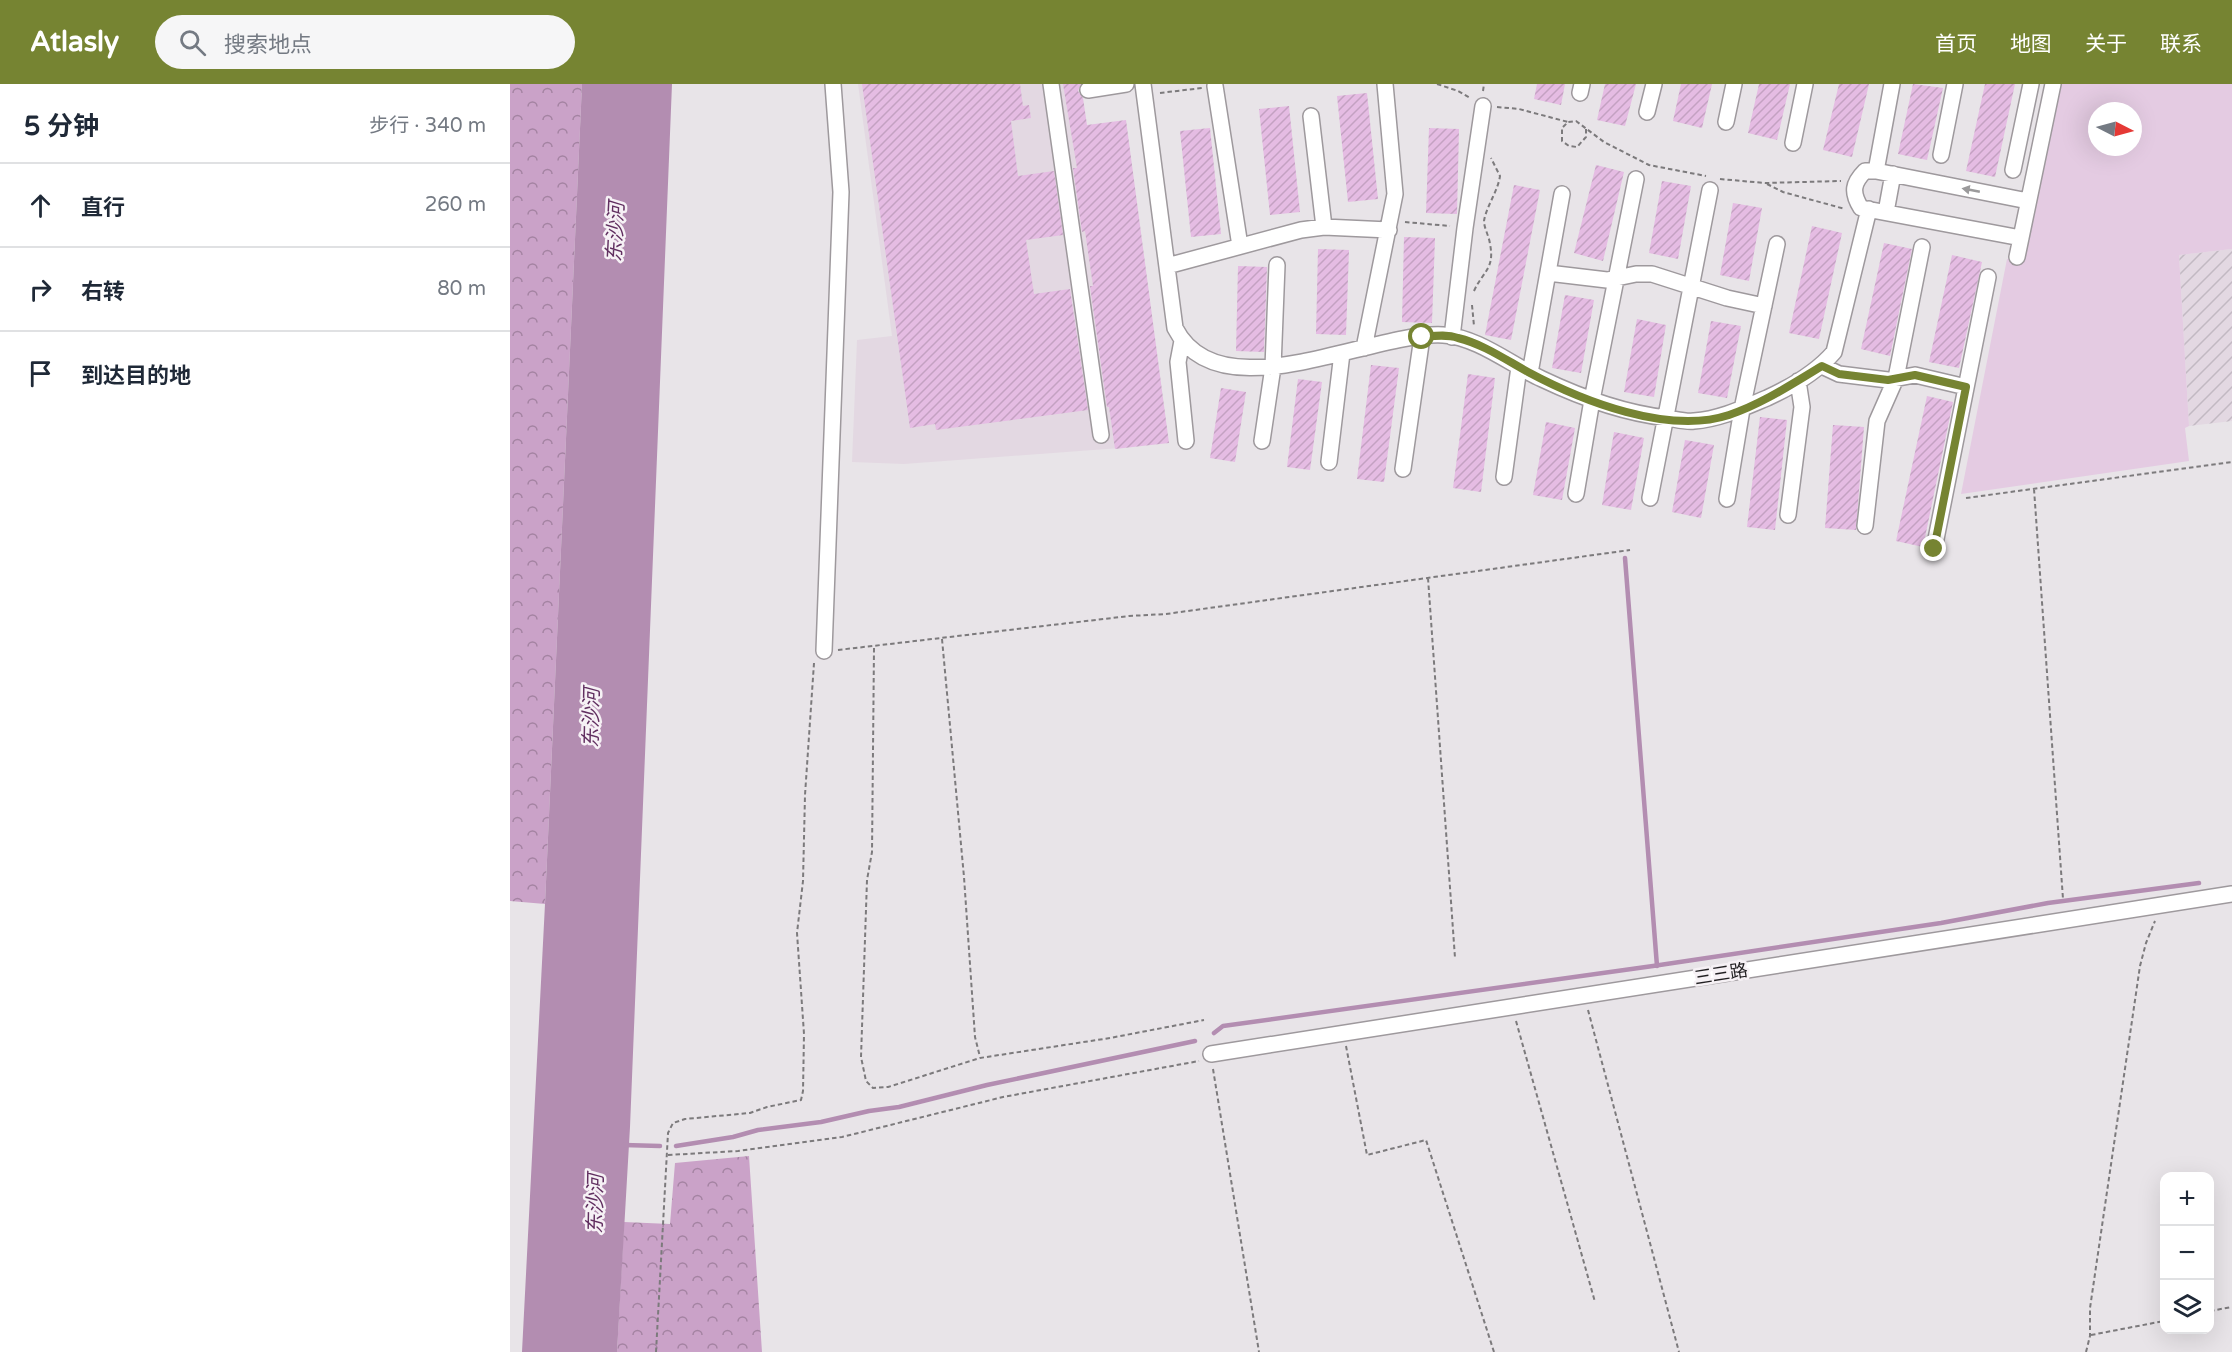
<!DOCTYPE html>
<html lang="zh">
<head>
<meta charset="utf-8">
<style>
	body { margin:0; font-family:"Varela Round","Noto Sans SC",sans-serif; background:#f6f6f7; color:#1f2937 }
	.controls { position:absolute; right:18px; bottom:18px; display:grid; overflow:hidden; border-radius:12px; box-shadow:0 6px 24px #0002 }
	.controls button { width:54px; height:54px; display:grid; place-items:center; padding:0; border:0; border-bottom:2px solid #e0e1e3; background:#fff; color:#1f2937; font:30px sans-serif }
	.compass { position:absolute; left:1578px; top:18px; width:54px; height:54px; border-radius:50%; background:#fff; box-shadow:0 6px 24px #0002; rotate:96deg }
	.stop { position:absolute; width:18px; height:18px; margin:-14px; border:4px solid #768432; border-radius:50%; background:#fff }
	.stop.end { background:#768432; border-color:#fff; box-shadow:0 2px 6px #0008 }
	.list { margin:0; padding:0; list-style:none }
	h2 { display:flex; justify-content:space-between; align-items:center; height:78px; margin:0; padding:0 24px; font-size:26px }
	h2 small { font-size:20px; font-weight:400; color:#747a83 }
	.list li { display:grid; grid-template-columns:39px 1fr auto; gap:18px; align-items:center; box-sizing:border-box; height:84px; padding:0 24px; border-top:2px solid #e0e1e3 }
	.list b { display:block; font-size:22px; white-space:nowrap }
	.list em { font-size:20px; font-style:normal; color:#747a83 }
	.icon { flex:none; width:33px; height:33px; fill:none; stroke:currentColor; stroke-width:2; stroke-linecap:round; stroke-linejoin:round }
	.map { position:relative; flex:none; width:1722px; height:1268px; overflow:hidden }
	header { display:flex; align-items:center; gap:36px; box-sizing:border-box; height:84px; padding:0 30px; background:#768432; color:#fff }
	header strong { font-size:28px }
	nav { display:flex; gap:33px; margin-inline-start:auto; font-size:21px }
	.search { width:420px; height:54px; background:#f6f6f7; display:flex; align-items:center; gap:15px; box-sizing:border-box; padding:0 21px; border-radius:33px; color:#747a83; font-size:22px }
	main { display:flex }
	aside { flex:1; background:#fff }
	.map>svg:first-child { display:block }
	.built { fill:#e3d8e2 }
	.industrial { fill:url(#industrial-furrows) }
	.forest { fill:url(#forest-crowns) }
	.garden { fill:#e4cbe2; fill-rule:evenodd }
	.water { fill:#b38db1 }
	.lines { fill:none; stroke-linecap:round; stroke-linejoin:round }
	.stream { stroke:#b38db1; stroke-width:4.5 }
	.building { fill:url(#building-hatch) }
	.minor-casing { stroke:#9e999d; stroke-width:18 }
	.path { stroke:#7c7a7c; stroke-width:2; stroke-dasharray:4.5 3; stroke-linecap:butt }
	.minor { stroke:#fff; stroke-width:15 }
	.oneway { fill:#9b9a9b }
	.route { stroke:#768432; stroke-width:8 }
	.labels { text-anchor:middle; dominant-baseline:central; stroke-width:5; stroke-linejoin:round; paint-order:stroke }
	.street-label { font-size:18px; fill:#211f21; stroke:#f6f1f5 }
	.water-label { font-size:20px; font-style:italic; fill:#612f60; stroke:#f6f1f5 }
</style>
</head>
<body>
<header>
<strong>Atlasly</strong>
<div class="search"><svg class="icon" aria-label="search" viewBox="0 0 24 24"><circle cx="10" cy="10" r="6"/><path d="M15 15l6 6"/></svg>搜索地点</div>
<nav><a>首页</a><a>地图</a><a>关于</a><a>联系</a></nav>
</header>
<main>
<aside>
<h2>5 分钟<small>步行 · 340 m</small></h2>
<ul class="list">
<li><svg class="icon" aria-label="ahead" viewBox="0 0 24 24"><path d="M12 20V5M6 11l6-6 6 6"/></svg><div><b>直行</b></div><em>260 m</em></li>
<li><svg class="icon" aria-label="right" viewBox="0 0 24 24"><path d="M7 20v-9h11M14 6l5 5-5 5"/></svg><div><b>右转</b></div><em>80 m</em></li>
<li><svg class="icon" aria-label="arrive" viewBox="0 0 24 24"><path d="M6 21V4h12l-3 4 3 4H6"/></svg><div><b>到达目的地</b></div></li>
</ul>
</aside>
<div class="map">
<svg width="1722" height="1268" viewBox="0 0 1722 1268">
	<defs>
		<pattern id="industrial-furrows" width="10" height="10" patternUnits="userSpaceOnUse" patternTransform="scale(1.5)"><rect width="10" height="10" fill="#e3d8e2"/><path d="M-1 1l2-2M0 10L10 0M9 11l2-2" fill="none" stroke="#c2b9c2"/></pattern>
		<pattern id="forest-crowns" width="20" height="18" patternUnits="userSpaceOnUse" patternTransform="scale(1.5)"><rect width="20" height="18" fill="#caa2c8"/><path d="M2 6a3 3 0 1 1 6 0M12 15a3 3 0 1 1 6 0" fill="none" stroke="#a483a2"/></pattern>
		<pattern id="building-hatch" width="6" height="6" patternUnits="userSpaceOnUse" patternTransform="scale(1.5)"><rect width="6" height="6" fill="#e5bce3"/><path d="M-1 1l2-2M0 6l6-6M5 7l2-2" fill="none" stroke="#c4a1c2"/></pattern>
	</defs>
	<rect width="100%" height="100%" fill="#e8e4e8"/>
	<path class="built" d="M348 0H560L610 364 394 380 342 378 347 256 382 252Z"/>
	<path class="industrial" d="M1722 165V337L1679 342 1669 171Z"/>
	<path class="forest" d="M0 0H72L35 820 0 817Z
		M239 1072 252 1268H107L114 1138 160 1140 165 1079Z"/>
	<path class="garden" d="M1548 0H1722V165L1669 171 1679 342 1675 344 1679 377 1451 410 1497 175 1510 177ZM1587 27H1623V63H1587Z"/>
	<path class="water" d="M72 0H162L120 1043 107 1268H12L35 820Z"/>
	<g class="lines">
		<path class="stream" d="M1115 474 1147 882
			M704 949 713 942 1143 882 1431 839 1538 819 1689 799
			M114 1061 150 1062
			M166 1062 223 1053 248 1046 311 1038 359 1027 389 1023 477 1001 685 957"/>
	</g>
	<path class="building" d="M352 0H510L513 22 519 21 521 34 501 37 508 92 544 87 553 151 516 156 524 210 560 205 578 326 426 346 425 340 400 344Z
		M553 0H571L568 7 573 14 577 41 616 36 659 359 605 365 599 323H597L580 202H583L575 147 572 148 563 84H567Z
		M1027 0H1055L1051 21 1024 15Z
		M1095 0H1126L1115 42 1087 36Z
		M1171 0H1202L1192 44 1163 37Z
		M1249 0H1280L1267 56 1238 49Z
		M1329 0H1359L1342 73 1313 66Z
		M1403 0 1433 4 1417 76 1388 70Z
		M1475 0H1505L1485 93 1456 87Z
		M857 9 868 115 838 118 827 12Z
		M779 22 790 128 760 131 749 25Z
		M700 44 711 150 681 153 670 47Z
		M919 44 949 45 947 130 916 129Z
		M1086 81 1114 88 1093 177 1064 169Z
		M1152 97 1181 102 1168 175 1139 169Z
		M1004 101 1030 106 1001 256 975 251Z
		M1223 119 1252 124 1239 197 1210 191Z
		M1302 142 1332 149 1309 255 1279 249Z
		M894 153 925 154 922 239 892 238Z
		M1374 159 1402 165 1380 272 1351 265Z
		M808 165 839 166 836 251 806 250Z
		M1442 171 1472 178 1449 284 1419 278Z
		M728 182 757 183 754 268 726 267Z
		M1055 211 1084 216 1071 289 1042 284Z
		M1127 235 1156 241 1144 313 1114 308Z
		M1201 237 1231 242 1217 314 1188 309Z
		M861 281 889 284 874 398 847 395Z
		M958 290 985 294 971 408 943 404Z
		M788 295 812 298 800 386 777 383Z
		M711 304 736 308 725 378 700 374Z
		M1417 312 1443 318 1413 463 1386 457Z
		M1250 333 1277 336 1265 446 1237 443Z
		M1036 338 1065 344 1052 416 1023 411Z
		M1323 341 1354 343 1346 446 1315 444Z
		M1104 348 1134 354 1121 426 1092 421Z
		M1175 356 1204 361 1191 434 1162 428Z"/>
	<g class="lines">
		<g class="minor-casing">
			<path id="minor" d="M541 0 591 351
				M633 0 665 244C709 331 861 247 933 251 968 253 1001 281 1032 295 1072 314 1113 329 1157 334 1165 335 1175 338 1184 337 1210 335 1233 324 1257 314 1281 303 1306 289 1324 268L1359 125
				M705 2 730 162
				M578 6 616 0
				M1070 9 1072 0
				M1137 28 1144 0
				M801 32 814 143
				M1216 38 1224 0
				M1283 59 1295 0
				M1431 71 1445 0
				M1503 86 1521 0
				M1366 87 1382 0
				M1376 128 1383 90
				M1511 154 1351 124C1341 108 1343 99 1355 87H1366L1518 117
				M1507 173 1543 0
				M657 182 791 146 814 143 879 146
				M1038 189 1097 196 1126 190H1142L1217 214 1254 222
				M942 253 955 144 973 22
				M672 257 668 278 676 357
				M854 264 885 110 875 0
				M1312 282 1329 290 1378 296 1405 291 1456 303
				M1020 289 1052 110
				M752 357 763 283 767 181
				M819 378 832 269
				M893 385 912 253
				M994 393 1009 283
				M1066 410 1082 316 1126 95
				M1140 414 1200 106
				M1217 415 1232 325 1267 160
				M1278 431 1292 323 1288 297
				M1355 442 1367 337 1386 294 1412 163
				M1424 465 1478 193
				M314 567 331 108 323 0
				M701 970 1722 810"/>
		</g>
		<path class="path" d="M927 0 948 7 960 14
			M973 7 974 0
			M650 9 692 4
			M987 23 1009 25 1058 38
			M1076 45V53L1067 63 1059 62 1052 57V44L1058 38 1066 37 1094 58 1139 81 1196 92
			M1210 95 1255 99 1331 97
			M1257 100 1273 108 1335 125
			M895 138 940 142
			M964 207C973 187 985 185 980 160 979 152 974 144 974 137 976 123 988 107 990 92L981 74
			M962 221 964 242
			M1524 405 1553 815
			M1456 414 1722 378
			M918 494 945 874
			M432 555 454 793 465 953 470 973
			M364 564 362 768 357 796 351 973 356 997 363 1004 378 1003 470 974 600 954 694 936
			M328 566 619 532 656 530 1120 466
			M1078 926 1169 1268
			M1006 937 1085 1218
			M836 962 857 1071 916 1056 984 1268
			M703 985 749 1268
			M158 1071 228 1067 332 1053 493 1013 689 977
			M1700 1227 1722 1223
			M1581 1251 1654 1237
			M146 1268 158 1049 163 1039 175 1035 240 1029 257 1023 291 1016 293 1007 294 950 287 849 293 797 295 711 304 579
			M1576 1268 1580 1252V1224L1630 882 1636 859 1645 837"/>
		<use href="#minor" class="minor"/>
	</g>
	<defs><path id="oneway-solid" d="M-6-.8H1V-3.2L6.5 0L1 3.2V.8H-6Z" transform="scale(1.5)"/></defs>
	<use class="oneway" href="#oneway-solid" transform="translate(1461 106) rotate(-169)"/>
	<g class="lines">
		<path class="route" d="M912 253C924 252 937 250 948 254 973 260 996 276 1018 288 1072 317 1158 351 1219 331 1252 320 1282 300 1312 282L1329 290 1378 296 1405 291 1456 303 1424 465"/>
	</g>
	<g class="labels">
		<g class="street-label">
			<text transform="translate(1211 890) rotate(-9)">三三路</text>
		</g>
		<g class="water-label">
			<text transform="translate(106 148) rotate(-87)">东沙河</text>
			<text transform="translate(82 634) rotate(-89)">东沙河</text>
			<text transform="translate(86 1120) rotate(-89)">东沙河</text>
		</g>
	</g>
</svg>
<div class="controls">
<button>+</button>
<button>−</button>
<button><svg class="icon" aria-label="layers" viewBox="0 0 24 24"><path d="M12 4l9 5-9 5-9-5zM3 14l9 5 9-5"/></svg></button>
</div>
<svg class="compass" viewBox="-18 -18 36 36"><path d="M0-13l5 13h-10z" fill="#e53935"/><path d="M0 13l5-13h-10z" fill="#747a83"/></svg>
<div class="stop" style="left:912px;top:253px"></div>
<div class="stop end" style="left:1424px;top:465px"></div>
</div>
</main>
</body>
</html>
